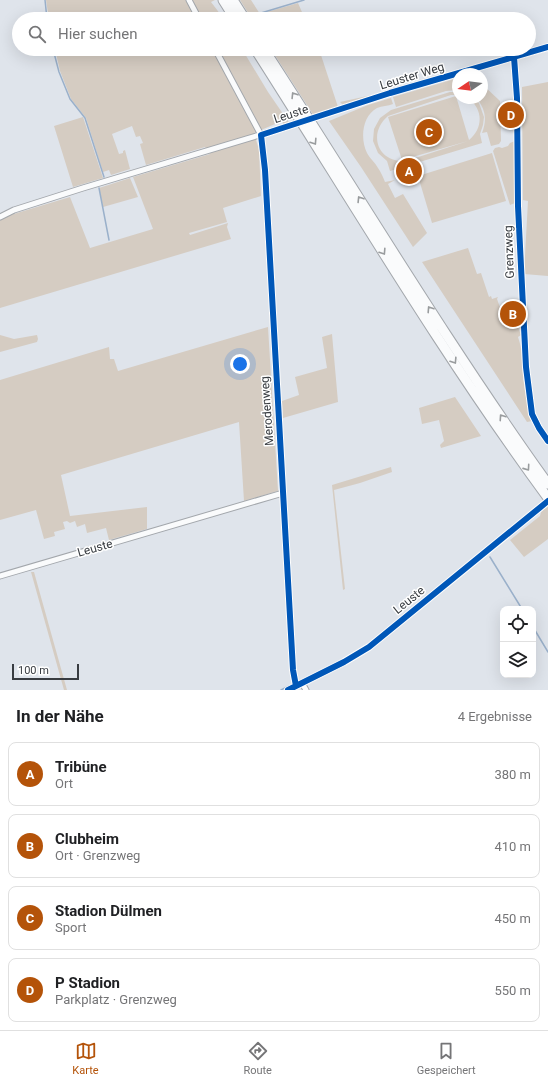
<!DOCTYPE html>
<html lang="de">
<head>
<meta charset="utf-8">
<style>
	body { margin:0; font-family:Roboto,sans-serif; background:#f2f2f2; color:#202124 }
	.controls { position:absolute; right:12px; bottom:12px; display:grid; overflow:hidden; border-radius:8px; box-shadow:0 4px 16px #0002 }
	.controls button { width:36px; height:36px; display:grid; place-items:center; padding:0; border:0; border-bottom:1px solid #e0e0e0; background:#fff; color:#202124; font:20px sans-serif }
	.compass { position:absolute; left:452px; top:68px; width:36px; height:36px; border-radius:50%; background:#fff; box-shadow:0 4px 16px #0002; rotate:257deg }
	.scale { position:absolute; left:12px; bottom:10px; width:67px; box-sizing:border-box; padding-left:4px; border:2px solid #383c41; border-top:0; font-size:11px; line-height:14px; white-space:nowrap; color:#383c41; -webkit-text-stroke:3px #fff; paint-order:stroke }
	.you { position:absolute; left:240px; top:364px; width:14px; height:14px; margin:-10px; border:3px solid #fff; border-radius:50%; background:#1a73e8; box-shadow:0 0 0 6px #1a73e833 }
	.badge { display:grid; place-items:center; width:26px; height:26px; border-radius:50%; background:#b45309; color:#fff; font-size:13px; font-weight:700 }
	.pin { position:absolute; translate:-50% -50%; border:2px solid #fff; box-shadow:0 1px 4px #0006 }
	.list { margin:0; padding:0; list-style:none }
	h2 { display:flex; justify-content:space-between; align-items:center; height:52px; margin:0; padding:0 16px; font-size:17px }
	h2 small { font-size:13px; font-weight:400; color:#757577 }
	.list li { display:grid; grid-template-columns:26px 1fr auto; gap:12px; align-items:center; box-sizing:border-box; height:64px; margin:0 8px 8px; padding:0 8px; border:1px solid #e0e0e0; border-radius:8px }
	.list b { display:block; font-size:15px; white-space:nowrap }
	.list p { margin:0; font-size:13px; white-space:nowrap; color:#757577 }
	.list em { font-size:13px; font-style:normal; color:#757577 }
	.icon { flex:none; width:22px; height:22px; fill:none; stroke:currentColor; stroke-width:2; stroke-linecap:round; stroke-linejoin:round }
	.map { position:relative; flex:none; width:548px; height:690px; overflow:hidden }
	.search { position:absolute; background:#fff; box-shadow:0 4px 16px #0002; left:12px; right:12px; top:12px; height:44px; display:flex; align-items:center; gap:10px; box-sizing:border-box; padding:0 14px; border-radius:22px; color:#757577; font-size:15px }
	.sheet { height:340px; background:#fff }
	nav { display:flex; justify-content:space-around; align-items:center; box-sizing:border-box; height:56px; border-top:1px solid #e0e0e0; background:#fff; font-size:11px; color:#757577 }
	nav a { display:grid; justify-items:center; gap:2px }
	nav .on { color:#b45309 }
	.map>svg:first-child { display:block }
	.green { fill:#d5ccc2 }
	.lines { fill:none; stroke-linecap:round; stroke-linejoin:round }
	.stream { stroke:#9ab0ca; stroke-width:1.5 }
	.street-casing { stroke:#a3a7ac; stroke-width:7 }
	.highway-casing { stroke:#a3a7ac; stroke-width:11 }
	.street { stroke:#fafbfc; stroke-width:5 }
	.highway { stroke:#fafbfc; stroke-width:9 }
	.street-bridge-casing { stroke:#a3a7ac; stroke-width:7; stroke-linecap:butt }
	.street-bridge { stroke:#fafbfc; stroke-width:5 }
	.cycleway-casing { stroke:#fff; stroke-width:8 }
	.cycleway { stroke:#0057b8; stroke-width:6 }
	.oneway { stroke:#999c9e }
	.labels { text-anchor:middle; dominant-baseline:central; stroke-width:3; stroke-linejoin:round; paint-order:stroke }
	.street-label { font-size:12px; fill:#383c41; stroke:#fff }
</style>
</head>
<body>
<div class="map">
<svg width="548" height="690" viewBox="0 0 548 690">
	<rect width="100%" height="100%" fill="#dfe4eb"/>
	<path class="green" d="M46 0H215L211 2 224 19H49Z
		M240 0H251L260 14 298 3 305 19H252Z
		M55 49H242L268 92 290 124 284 125 282 121 254 133 259 150 261 196 223 208 227 222 189 233 190 235 228 223 227 227 231 239 0 308V220L7 216 70 197 90 248 153 229 133 177 210 154 205 147 146 165 140 144 143 143 140 136 136 137 132 126 112 134 119 154 123 153V151L125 150 130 169 111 175 109 170 103 172 86 118 71 99 60 71Z
		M271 49H319L338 107 314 116Z
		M458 78V90L446 91 396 107 393 97Z
		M548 82V276L524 274 528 201 523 200 522 87Z
		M482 84 500 101 501 141 499 144 491 146 487 132 482 133C487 120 486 109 476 98H482Z
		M450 92H458V95H451L388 116C367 134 378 163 406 161L468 141 402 160 388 117 456 96 469 140C484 128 483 107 467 98H473L479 103 484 117 483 125 480 134 482 143 390 171 387 161 378 153 373 141 374 129 380 118 391 110Z
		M372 95H377L343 105 340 102Z
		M391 98 393 104C388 106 382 106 377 108 362 116 360 139 367 153 370 159 375 162 378 168 381 172 383 177 385 182L395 180 388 184 395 198 403 194 427 233 413 247 361 167 329 121 368 105Z
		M83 117 103 178 73 187 54 126Z
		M515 141V203L510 205 493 151 495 148 499 147 502 148 508 146 510 143Z
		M492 153 506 201 432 223 418 176Z
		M130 178 138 197 103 207 99 188Z
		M468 248 477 274 481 273 489 297 491 296 492 299 498 297 497 299 507 327 517 324 521 335 518 337C523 351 522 363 523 377 525 392 527 407 532 421L527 422 422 262Z
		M268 327 278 491 244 501 239 422 61 475 70 516 147 507V529L109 540 106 528 87 533 85 524 77 527 75 521 70 523 67 521 63 522 65 529 54 532 55 536 44 539 36 510 0 520V380L109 347 110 359H114L118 371Z
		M332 334 338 402 283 418 282 401 299 395 295 377 327 368 322 337Z
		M0 335 14 339 37 335 38 339 37 342 0 352Z
		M455 397 481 436 441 448 440 445 444 441 439 420 422 424 419 408Z
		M391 467 392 472 360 483 334 490 345 589 343 590 332 485Z
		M548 506V539L524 557 510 540 540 516 541 512Z
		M31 572H34L67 690H64Z"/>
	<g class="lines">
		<path class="stream" d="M45 0 47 19
			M261 13 304 0
			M53 49 59 72 70 99 85 118 104 177
			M99 188 109 240
			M490 557 522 609
			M533 627 548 652
			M281 690 289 686"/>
		<g class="street-casing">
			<path id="street" d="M189 0 199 19
				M215 49 261 135 265 170 293 670 296 686
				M514 57 517 98 518 206 526 367 532 414 539 428 548 441
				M328 113 390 93 548 47
				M0 217 14 210 83 188 283 128
				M0 576 283 493
				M302 683 306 690
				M288 690 344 662 369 647 548 501"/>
		</g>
		<g class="highway-casing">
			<path id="highway" d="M223 0 235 19
				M233 0 245 19
				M255 49C351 199 442 354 548 498
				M264 49C358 194 447 343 548 484"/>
		</g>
		<use href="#street" class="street"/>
		<use href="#highway" class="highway"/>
		<g class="street-bridge-casing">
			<path id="street-bridge" d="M283 128 328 113"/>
		</g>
		<use href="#street-bridge" class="street-bridge"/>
		<g class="cycleway-casing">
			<path id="cycleway" d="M514 57 517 98 518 206 526 367 532 414 539 428 548 441
				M296 686 293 670 265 170 261 135 390 93 548 47
				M288 690 344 662 369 647 548 501"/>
		</g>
		<use href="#cycleway" class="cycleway"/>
	</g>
	<defs><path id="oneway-chevron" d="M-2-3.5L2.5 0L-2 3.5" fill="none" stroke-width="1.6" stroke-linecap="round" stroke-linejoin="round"/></defs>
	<g class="oneway">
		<use href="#oneway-chevron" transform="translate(294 95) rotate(-122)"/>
		<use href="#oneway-chevron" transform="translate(314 142) rotate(57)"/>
		<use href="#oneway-chevron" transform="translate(360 199) rotate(-122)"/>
		<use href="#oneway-chevron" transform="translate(383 252) rotate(57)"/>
		<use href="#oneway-chevron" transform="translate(430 309) rotate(-123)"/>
		<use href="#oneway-chevron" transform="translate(454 361) rotate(57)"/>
		<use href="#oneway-chevron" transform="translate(502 417) rotate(-124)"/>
		<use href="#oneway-chevron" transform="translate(527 468) rotate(55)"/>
	</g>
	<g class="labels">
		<g class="street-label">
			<text transform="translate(412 76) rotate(-17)">Leuster Weg</text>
			<text transform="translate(291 114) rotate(-18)">Leuste</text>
			<text transform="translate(509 252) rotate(-92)">Grenzweg</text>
			<text transform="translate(267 411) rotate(-94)">Merodenweg</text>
			<text transform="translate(95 548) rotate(-16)">Leuste</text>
			<text transform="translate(409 600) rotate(-39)">Leuste</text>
		</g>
	</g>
</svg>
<div class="controls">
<button><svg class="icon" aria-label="locate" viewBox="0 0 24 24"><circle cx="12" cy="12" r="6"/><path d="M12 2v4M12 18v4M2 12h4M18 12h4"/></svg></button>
<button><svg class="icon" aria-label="layers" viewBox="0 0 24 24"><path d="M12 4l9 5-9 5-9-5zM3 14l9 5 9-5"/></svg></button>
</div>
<svg class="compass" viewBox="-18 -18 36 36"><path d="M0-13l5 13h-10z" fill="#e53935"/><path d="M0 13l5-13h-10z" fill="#757577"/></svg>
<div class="scale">100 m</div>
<div class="you"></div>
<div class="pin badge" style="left:409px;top:171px">A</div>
<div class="pin badge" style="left:513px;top:314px">B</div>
<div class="pin badge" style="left:429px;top:132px">C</div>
<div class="pin badge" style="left:511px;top:115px">D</div>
<div class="search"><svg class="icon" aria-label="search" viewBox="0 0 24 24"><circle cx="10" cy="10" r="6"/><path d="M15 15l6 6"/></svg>Hier suchen</div>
</div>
<section class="sheet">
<h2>In der Nähe<small>4 Ergebnisse</small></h2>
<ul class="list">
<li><span class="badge">A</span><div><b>Tribüne</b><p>Ort</p></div><em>380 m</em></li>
<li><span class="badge">B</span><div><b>Clubheim</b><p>Ort · Grenzweg</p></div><em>410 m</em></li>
<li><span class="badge">C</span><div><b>Stadion Dülmen</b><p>Sport</p></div><em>450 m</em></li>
<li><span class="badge">D</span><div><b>P Stadion</b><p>Parkplatz · Grenzweg</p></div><em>550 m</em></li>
</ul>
</section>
<nav>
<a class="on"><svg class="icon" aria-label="map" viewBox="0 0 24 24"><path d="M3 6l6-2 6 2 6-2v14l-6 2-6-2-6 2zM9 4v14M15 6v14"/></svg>Karte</a>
<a><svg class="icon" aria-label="directions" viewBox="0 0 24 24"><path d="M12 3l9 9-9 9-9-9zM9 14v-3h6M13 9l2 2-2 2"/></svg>Route</a>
<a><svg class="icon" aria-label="saved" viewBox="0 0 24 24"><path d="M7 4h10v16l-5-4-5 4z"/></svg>Gespeichert</a>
</nav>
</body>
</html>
